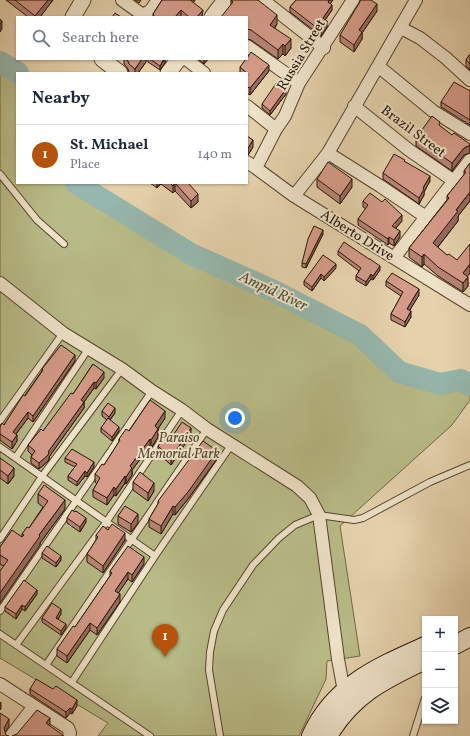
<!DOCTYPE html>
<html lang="en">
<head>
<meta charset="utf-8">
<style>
	body { margin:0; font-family:Vollkorn,serif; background:#f2f2f3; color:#1f2937 }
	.controls { position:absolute; right:12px; bottom:12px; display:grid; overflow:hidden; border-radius:0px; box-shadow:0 1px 3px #0004 }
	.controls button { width:36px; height:36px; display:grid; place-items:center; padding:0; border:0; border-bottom:1px solid #e0e1e3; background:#fff; color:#1f2937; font:20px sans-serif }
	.you { position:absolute; left:235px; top:418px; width:14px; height:14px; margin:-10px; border:3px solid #fff; border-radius:50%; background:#1a73e8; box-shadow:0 0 0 6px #1a73e833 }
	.badge { display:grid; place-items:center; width:26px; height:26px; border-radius:50%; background:#b45309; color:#fff; font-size:13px; font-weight:700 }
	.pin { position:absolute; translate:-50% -33px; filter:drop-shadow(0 1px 2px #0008) }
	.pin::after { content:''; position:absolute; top:21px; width:14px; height:12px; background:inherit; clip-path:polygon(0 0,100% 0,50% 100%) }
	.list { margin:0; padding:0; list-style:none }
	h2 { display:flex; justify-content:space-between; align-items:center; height:52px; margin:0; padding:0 16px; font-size:17px }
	h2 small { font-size:13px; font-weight:400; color:#747a83 }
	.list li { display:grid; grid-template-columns:26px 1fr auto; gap:12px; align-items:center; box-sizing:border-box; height:60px; padding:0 16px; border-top:1px solid #e0e1e3 }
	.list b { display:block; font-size:15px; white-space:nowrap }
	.list p { margin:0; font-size:13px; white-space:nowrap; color:#747a83 }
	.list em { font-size:13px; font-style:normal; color:#747a83 }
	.icon { flex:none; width:22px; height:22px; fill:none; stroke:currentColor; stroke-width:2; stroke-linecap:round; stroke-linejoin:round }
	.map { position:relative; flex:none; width:470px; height:736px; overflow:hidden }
	.search { position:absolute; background:#fff; box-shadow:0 1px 3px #0004; left:16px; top:16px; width:232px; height:44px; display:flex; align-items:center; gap:10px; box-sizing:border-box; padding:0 14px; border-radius:0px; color:#747a83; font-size:15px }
	.panel { position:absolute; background:#fff; box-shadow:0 1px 3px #0004; left:16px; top:72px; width:232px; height:112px; border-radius:0px }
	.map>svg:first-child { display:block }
	.green { fill:#b8bb87; stroke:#706844 }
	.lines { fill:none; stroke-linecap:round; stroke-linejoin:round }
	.river { stroke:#96b7ad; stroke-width:22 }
	.service-casing { stroke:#57442c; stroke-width:8 }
	.minor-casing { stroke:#57442c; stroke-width:14 }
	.tertiary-casing { stroke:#57442c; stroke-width:17 }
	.secondary-casing { stroke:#281502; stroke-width:20 }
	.service { stroke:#eee2c9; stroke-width:6 }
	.minor { stroke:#eee2c9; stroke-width:12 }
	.tertiary { stroke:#eee2c9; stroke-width:15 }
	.secondary { stroke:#eee2c9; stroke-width:18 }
	.wall { fill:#b78576; stroke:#281502 }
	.shaded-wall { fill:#956c60; stroke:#281502 }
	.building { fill:#d59b89; stroke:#281502 }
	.labels { text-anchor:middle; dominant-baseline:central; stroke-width:4; stroke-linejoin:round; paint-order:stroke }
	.street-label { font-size:14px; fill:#281502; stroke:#eee2c9 }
	.park-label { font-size:14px; font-style:italic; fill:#53472a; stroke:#eee2c9 }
	.water-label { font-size:15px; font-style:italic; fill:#4e4e3e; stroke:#eee2c9 }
</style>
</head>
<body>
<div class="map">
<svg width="470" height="736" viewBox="0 0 470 736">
	<rect width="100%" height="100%" fill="#e5d2ac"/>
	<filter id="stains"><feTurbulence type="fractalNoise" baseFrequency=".005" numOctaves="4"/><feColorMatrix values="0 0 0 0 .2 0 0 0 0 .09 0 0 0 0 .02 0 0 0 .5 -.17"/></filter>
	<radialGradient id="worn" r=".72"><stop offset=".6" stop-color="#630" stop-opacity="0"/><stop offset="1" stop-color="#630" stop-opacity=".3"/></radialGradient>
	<path class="green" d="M0 62 18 73H17V183H76L191 254 276 292 360 335 399 372 440 384 461 380 470 387V400L452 425 340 526 360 656 327 661 326 679 299 736H98L108 723 0 658Z"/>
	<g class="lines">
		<path class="river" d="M0 62 18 73
			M76 183 191 254 276 292 360 335 399 372 440 384 461 380 467 384H470"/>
		<g class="service-casing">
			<path id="service" d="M0 174 37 220 64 244
				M0 421 63 333
				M0 447 155 556
				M16 457 89 348
				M0 539 43 475 122 369
				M0 611 152 391
				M0 634 150 736
				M16 645 107 521 182 410
				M46 665 207 429
				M72 682 155 556 232 444
				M220 736 209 670 210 652 214 631 223 610 253 565 279 538 295 525 319 515 354 520 363 518 430 482 470 465
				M413 736 425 698"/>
		</g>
		<g class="minor-casing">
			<path id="minor" d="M122 0 140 13 144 14 150 11 158 0
				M263 0 324 48
				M401 28 420 38 446 58 470 80
				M247 46 299 83
				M186 59 204 73
				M378 66 433 111 470 134
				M247 106 276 129
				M354 106 409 150 454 181
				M328 153 380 186 426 217
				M247 162 256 168 294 196 470 305
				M256 168 276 129 285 116 299 83 353 0
				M294 196 328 153 416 0
				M394 258 470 160
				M0 283 63 333 122 369 152 391 182 410 207 429 297 486 310 498 319 515 338 659 345 697
				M0 684 68 728 70 733 69 736
				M11 736 34 706"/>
		</g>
		<g class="tertiary-casing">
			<path id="tertiary" d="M73 17 83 0
				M212 17 225 0
				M102 59 120 73
				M168 73 179 59"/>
		</g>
		<g class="secondary-casing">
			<path id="secondary" d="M455 645 470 637
				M311 736C334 685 378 667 425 646
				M328 736C352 695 383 680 425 660"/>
		</g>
		<use href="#service" class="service"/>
		<use href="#minor" class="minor"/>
		<use href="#tertiary" class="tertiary"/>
		<use href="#secondary" class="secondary"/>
	</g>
	<path class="wall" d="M6 0H53L40 17H28Z
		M135 0H141L139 3Z
		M162 0H195L193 3 203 17H153V14Z
		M231 0 277 24 275 28 291 48 285 56 283 54 278 59 251 40 247 39V17L231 5Z
		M296 0H333L330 3 332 10 325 20 327 27 321 36 290 12V7Z
		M377 11 362 33V39L354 52 340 42V35Z
		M470 54V70L466 66V60Z
		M124 59H146V62L138 73H130L129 72 128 69 124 64Z
		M148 59H165V63L160 70 148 62Z
		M198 59H208L204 64Z
		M240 67 269 71 250 95 247 93V73H240Z
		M470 91V125L441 107V102Z
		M286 94 270 115 262 108V104Z
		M440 126 464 155 452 171 416 146V138Z
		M247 136 253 147 248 155H247Z
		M405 162 430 181 424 192V195L419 204 383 179V173Z
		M470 163V201L458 216V221L438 247 467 276 468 286 463 292 438 276 424 264 422 267 409 257V248L447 200V196L464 175V171Z
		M317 179 352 187 340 204 317 187Z
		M150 183H188L198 202 191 208 175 191 173 193 161 184 157 188Z
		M363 201 402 221 396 228 400 237 394 246 389 243 388 245 358 225V219L366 209 363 207Z
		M323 234 306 268 302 267V263Z
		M338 251 380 270 373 280 371 279 366 286 356 280V276L359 271 338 255Z
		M336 268 324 281 321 278 312 291 304 285V281Z
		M386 281 419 295 409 311 411 317 405 327 391 320V314L401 296 386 286Z
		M75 361 33 422 28 418 16 434 17 441 12 449 0 440V427L4 425 42 371V369Z
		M93 364 104 378 96 389 94 388 84 402V408L49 457V459L48 461 39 469 31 463V457L32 455 28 451V445L43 431 73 394Z
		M102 411 115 413 110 420 119 431 112 441 101 432V428L107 420 102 416Z
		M165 418 158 429V437L151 448 150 446 132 470V475L126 484 125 483 116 496 114 495 107 505 93 497V490L97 484 95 482V474L104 465 119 442V439L129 431Z
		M191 435 171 465 158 453V446L170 440Z
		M0 458 14 476 8 484 0 478Z
		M65 458 94 467 87 477 85 476 77 486 68 480V476L75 467 65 462Z
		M217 459 188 499 175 515 173 514 161 534 149 527V519L158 504V501Z
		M133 482 154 491 148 501 133 490Z
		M38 494 65 509 40 543V545L3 566 0 564V547L22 537V534L29 528 43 507 38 503Z
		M75 512 86 522 80 532 67 523V518Z
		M118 516 138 523 131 532 118 524Z
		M96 535 125 540 103 573 87 562V554L96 540Z
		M42 553 61 560 56 567 42 558Z
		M144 564 132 582 128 579 118 593 120 602 97 635 90 630 67 663 57 656V649L75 627 110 576V571Z
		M37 594 25 611 22 609 16 619 5 611V607Z
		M61 614 58 619 66 628 61 635 42 622V618Z
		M30 689 77 706 72 714 70 713 66 718 30 694Z"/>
	<path class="shaded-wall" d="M48 0H53L40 17H35V16Z
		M190 0H195L190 7Z
		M329 0H333L328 7V2Z
		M377 4V11L362 33V39L354 52V45L359 30Z
		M332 5V10L323 23V18Z
		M181 10V17H175Z
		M203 10 202 17H197Z
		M277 15V24L270 34V25Z
		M2 21V29L0 32V24Z
		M327 21V27L321 36V31Z
		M291 39V48L285 56V46Z
		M283 44V54L278 59V50Z
		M142 59H146V62L138 73H135V69Z
		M165 59V63L160 70V66Z
		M204 59H208L204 64Z
		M269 65V71L250 95V88Z
		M286 89V94L270 115V111Z
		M253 140V147L248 155V148Z
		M470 145V153L464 155 452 171V163L464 148Z
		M430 176V181L424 192V195L419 204V198L423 188Z
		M352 179V187L340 204V196Z
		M157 183H161L157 188Z
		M175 183V191L173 193V186Z
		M470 192V201L458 216V221L433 253V243L456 210Z
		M198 194V202L191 208V201Z
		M402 215V221L392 232V226Z
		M323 230V234L306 268V264Z
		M400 231V237L394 246V240Z
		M389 237V243L388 245V239Z
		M424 254V264L422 267V257Z
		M336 264V268L324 281V277Z
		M470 264V273L463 282V273Z
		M380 266V270L373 280V276Z
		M321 274V278L312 291V287Z
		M371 274V279L366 286V282Z
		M468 277V286L463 292V283Z
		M419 289V295L407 315V309Z
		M411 311V317L405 327V322Z
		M75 355V361L33 422V416Z
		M104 372V378L96 389V383Z
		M94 382V388L81 406V400Z
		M84 402V408L49 457V459L48 461 39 469V463L48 452Z
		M115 408V413L109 421V417Z
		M165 411V418L155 433V426Z
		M28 412V418L13 438V432Z
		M119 427V431L112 441V437Z
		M191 428V435L171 465V458Z
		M158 429V437L151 448V440Z
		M17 435V441L12 449V442Z
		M150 439V446L132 470V475L126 484V477L130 466Z
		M217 451V459L188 499 175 515V507Z
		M94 462V467L87 477V473Z
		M14 468V476L8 484V476Z
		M85 471V476L77 486V482Z
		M125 476V483L116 496V489Z
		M154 483V491L148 501V493Z
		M114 487V495L107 505V498Z
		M65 500V509L40 543V545L0 603V593L39 535Z
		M173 506V514L161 534V526Z
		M138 514V523L131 532V524Z
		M86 518V522L80 532V527Z
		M125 533V540L103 573V566Z
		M61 556V560L56 567V563Z
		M144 557V564L132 582V575Z
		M128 572V579L115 598V591Z
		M37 590V594L25 611V607Z
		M120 594V602L97 635V628Z
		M22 605V609L16 619V614Z
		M61 609V614L56 622V618Z
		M90 623V630L67 663V656Z
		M66 624V628L61 635V631Z
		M77 700V706L72 714V709Z
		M1 702V709L0 710V703Z
		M70 708V713L66 718V712Z
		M50 718V725L46 730V723Z
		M9 719V726L4 735V728Z"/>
	<path class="building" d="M15 0H48L35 16Z
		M162 0H190L203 10 197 17H189L181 10 175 17H153L154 15 153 14Z
		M231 0H258L277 15 270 25 291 39 285 46 283 44 278 50 251 30 247 29V17H221L233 2Z
		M296 0H329L328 2 332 5 323 18 327 21 321 31 290 7Z
		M361 0H371L377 4 359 30 362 32 354 45 340 35Z
		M115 13 121 17H112Z
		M0 19 2 21 0 24Z
		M251 52 269 65 250 88 247 87V76L248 74 240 67 246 59H247V58Z
		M470 54V64L466 60Z
		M126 59H142L135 69 129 64 128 61Z
		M150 59H164L160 66Z
		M277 82 286 89 270 111 262 104Z
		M454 82 470 91V120L441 102Z
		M432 116 440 122 439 125 452 135 454 133 470 144V145L464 148 452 163 416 138Z
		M247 136 253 140 248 148H247Z
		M394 154 405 160 404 161 430 176 423 188 424 189 419 198 383 173Z
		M328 162 352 179 340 196 317 179Z
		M470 163V192L456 210 458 211 433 243 447 255 449 254 457 260 470 244V264L463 273 468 277 463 283 438 267 424 254 422 257 409 248 449 198 447 196 466 172 464 171Z
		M170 183H188L198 194 191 201 175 183 173 186Z
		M370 193 382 202 385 199 402 215 392 226 400 231 394 240 389 237 388 239 358 219 368 205 363 201Z
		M314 226 323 230 306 264 302 263 308 239Z
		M344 242 369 259H370L380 266 373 276 371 274 366 282 356 276 361 268 338 251Z
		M323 255 336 264 324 277 321 274 312 287 304 281Z
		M392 273 419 289 407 309 411 311 405 322 391 314 403 292 386 281Z
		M61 345 75 355 33 416 28 412 13 432 17 435 12 442 0 434V427L2 423 4 425 23 395 25 396 43 370 42 369Z
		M93 364 104 372 96 383 94 382 81 400 84 402 48 452 49 453 48 455 39 463 31 457 35 451 28 445 41 429 43 431 71 393 73 394Z
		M150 400 165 411 155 426 158 429 151 440 150 439 130 466 132 468 126 477 125 476 116 489 114 487 107 498 93 490 100 478 95 474 102 464 104 465 120 440 119 439 126 429 129 431Z
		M108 403 115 408 109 417 102 411Z
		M108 418 119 427 112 437 101 428Z
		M182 422 191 428 171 458 158 446 165 436 170 440Z
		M203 441 217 451 188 492 175 507 173 506 161 526 149 519 159 502 158 501Z
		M72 449 94 462 87 473 85 471 77 482 68 476 77 464 65 458Z
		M0 458 14 468 8 476 0 470Z
		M140 472 154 483 148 493 133 482Z
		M44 485 65 500 39 535 40 536 0 593V571L8 560 0 555V547L12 530 22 537 24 535 22 534 27 527 29 528 48 501 38 494Z
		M125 506 138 514 131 524 118 516Z
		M72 510 75 512 76 511 86 518 80 527 67 518Z
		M112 524 125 533 103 566 87 554 98 537 96 535 103 526 108 530Z
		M47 546 61 556 56 563 42 553Z
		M128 546 144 557 132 575 128 572 115 591 120 594 97 628 90 623 67 656 57 649 73 626 75 627 112 573 110 571Z
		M24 580 37 590 25 607 22 605 16 614 5 607Z
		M52 603 61 609 56 618 66 624 61 631 42 618Z
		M36 679 53 689 56 686 77 700 72 709 70 708 66 712 30 689Z
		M37 710 50 718 46 723 64 736H12L17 734Z
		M0 713 9 719 4 728 6 735 9 736H0Z"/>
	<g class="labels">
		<g class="street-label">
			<text transform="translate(302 55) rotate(-59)">Russia Street</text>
			<text transform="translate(413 132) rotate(37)">Brazil Street</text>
			<text transform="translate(357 236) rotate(32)">Alberto Drive</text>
		</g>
		<g class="park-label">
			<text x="179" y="438">Paraiso<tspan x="179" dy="16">Memorial Park</tspan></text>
		</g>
		<g class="water-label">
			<text transform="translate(273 292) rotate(25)">Ampid River</text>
		</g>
	</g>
	<rect width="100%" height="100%" filter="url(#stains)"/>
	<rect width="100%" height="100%" fill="url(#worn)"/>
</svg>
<div class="controls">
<button>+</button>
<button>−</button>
<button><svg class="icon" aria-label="layers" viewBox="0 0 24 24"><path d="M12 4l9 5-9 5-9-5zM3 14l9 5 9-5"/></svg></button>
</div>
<div class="you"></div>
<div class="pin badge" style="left:165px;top:657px">1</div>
<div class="search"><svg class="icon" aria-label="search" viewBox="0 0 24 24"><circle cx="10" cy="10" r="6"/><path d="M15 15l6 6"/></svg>Search here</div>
<section class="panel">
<h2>Nearby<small></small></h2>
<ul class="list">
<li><span class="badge">1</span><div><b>St. Michael</b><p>Place</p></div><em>140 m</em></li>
</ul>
</section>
</div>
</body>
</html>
